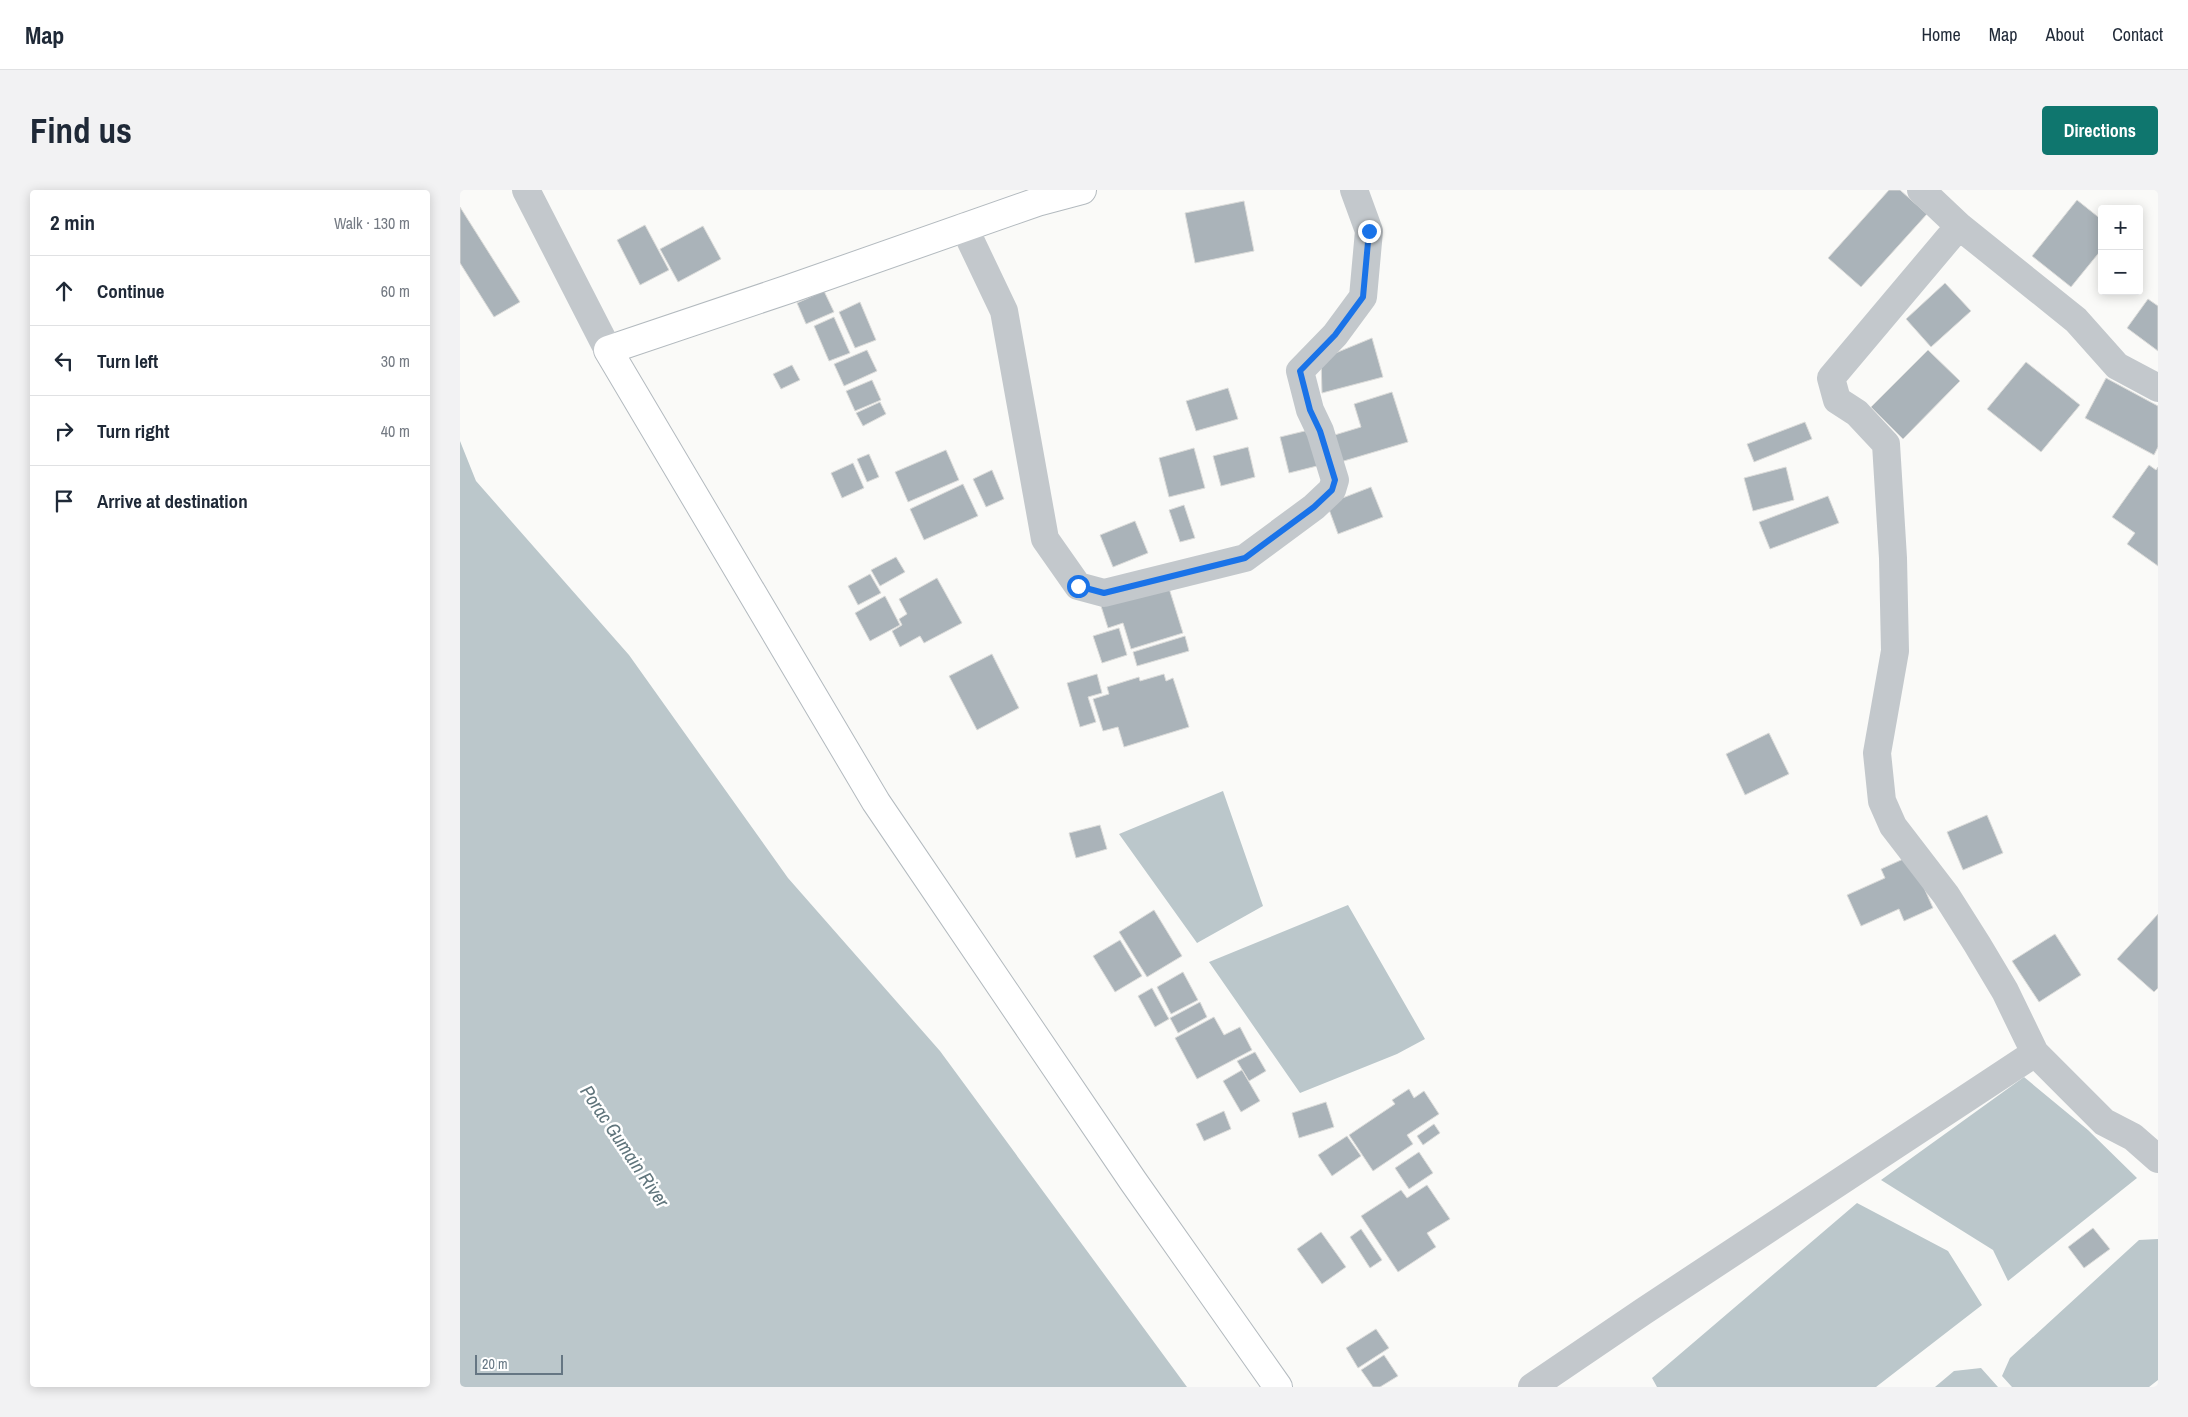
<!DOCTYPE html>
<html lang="en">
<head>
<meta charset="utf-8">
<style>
	body { margin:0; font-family:"Archivo Narrow",sans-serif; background:#f2f2f3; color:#1f2937 }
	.controls { position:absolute; right:15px; top:15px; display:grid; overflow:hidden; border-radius:5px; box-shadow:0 2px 12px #0003 }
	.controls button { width:45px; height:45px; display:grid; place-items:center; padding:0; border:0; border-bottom:1px solid #e0e1e3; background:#fff; color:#1f2937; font:25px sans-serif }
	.scale { position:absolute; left:15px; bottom:12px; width:88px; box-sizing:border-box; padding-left:5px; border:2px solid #657683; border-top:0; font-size:14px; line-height:18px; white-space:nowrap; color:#657683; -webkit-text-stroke:4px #fff; paint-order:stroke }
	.stop { position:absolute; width:15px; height:15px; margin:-11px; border:4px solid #1a73e8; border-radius:50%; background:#fff }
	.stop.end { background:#1a73e8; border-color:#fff; box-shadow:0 1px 5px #0008 }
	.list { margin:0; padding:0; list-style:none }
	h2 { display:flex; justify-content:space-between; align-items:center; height:65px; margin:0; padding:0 20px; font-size:21px }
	h2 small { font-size:16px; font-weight:400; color:#747a83 }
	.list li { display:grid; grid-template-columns:32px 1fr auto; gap:15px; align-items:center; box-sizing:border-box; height:70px; padding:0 20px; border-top:1px solid #e0e1e3 }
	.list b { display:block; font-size:19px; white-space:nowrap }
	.list em { font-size:16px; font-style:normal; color:#747a83 }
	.icon { flex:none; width:28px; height:28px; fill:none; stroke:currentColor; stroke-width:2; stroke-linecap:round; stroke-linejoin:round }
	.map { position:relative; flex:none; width:1698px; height:1197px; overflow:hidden; border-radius:5px }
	header { display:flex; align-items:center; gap:30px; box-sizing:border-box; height:70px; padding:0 25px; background:#fff; border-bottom:1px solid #e0e1e3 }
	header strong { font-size:24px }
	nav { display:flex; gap:28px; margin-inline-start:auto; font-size:18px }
	.intro { display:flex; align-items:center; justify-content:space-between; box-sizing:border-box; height:120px; padding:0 30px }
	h1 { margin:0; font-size:35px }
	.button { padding:12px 22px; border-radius:5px; background:#0f766e; color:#fff; font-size:18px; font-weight:700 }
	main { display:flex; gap:30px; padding:0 30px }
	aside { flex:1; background:#fff; border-radius:5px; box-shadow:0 2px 12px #0003 }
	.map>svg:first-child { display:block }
	.water { fill:#bbc7cb }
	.building { fill:#aab3b9; stroke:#dcdcda }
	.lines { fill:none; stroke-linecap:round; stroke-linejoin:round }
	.secondary-casing { stroke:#b3babf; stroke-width:30 }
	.street { stroke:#c3c8cc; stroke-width:28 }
	.secondary { stroke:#fff; stroke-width:28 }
	.route { stroke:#1a73e8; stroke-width:6 }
	.labels { text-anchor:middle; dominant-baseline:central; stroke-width:5; stroke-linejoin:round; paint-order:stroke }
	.water-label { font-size:19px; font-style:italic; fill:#60757c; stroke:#fff }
</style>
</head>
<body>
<header>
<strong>Map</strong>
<nav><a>Home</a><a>Map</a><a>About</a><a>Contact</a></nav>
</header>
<div class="intro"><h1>Find us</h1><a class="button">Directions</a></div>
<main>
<aside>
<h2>2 min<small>Walk · 130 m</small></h2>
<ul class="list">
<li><svg class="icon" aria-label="ahead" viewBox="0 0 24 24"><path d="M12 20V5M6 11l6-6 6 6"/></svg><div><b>Continue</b></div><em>60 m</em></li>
<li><svg class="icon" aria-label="left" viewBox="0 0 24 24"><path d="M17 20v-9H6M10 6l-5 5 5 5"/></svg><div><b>Turn left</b></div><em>30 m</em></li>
<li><svg class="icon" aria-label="right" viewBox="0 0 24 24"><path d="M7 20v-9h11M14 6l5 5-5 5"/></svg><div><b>Turn right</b></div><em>40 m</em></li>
<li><svg class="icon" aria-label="arrive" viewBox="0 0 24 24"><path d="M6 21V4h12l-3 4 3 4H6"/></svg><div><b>Arrive at destination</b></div></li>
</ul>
</aside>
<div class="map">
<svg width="1698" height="1197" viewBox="0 0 1698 1197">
	<rect width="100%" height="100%" fill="#fafaf8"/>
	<path class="water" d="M0 251 16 291 169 465 328 688 480 861 727 1197H0Z
		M763 601 803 716 737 753 659 644Z
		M888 715 965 849 937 864 840 903 749 772Z
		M1564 887 1628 940 1677 988 1548 1091 1533 1060 1421 990Z
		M1397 1013 1488 1061 1522 1115 1416 1197H1197L1192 1188Z
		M1698 1049V1190L1689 1197H1552L1542 1186 1550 1168 1679 1050Z
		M1521 1178 1538 1197H1475L1494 1181Z"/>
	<path class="building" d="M1429 0H1440L1467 24 1401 97 1368 68Z
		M1617 10 1642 30V59L1611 97 1572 66Z
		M784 11 794 61 735 73 725 23Z
		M0 17 60 112 34 127 0 73Z
		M185 35 209 80 180 95 157 50Z
		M243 36 261 69 218 92 200 59Z
		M1485 93 1511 121 1471 157 1446 129Z
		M364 101 374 122 346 134 337 113Z
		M1688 109 1698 116V161L1667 138Z
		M400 112 416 150 395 158 379 122Z
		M374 127 390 163 369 171 354 136Z
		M912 148 923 187 862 203 861 169Z
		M407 160 417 181 384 196 374 174Z
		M1468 160 1500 191 1443 249 1411 217Z
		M1566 172 1620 215 1581 262 1527 219Z
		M332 175 340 190 321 199 313 184Z
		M1646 188 1698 216V257L1694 265 1625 228Z
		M412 190 421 210 395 221 386 201Z
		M768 198 778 229 736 241 726 211Z
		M932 202 948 252 877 273 868 247 901 237 894 214Z
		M420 212 426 224 403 236 396 223Z
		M1345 232 1352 249 1294 272 1287 254Z
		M853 239 861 275 829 283 820 247Z
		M788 257 795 287 761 296 753 266Z
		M734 258 745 298 709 307 699 268Z
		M486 260 499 290 448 312 435 282Z
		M409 264 419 287 407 292 397 269Z
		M393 273 404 298 382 308 371 283Z
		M1689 275 1696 280 1698 277V376L1667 354 1675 343 1652 327Z
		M1326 277 1334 310 1293 321 1284 288Z
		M532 280 544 309 526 317 513 289Z
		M503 294 518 326 464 350 450 319Z
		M911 297 923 327 878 344 867 314Z
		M1368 306 1379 333 1310 359 1299 332Z
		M724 315 735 348 720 352 709 320Z
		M675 331 688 363 653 377 640 345Z
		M436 367 445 382 420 396 411 380Z
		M410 384 421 403 398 415 388 396Z
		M477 388 502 433 464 453 460 446 440 457 432 441 442 435 439 429 447 424 439 409Z
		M708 395 723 443 671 459 663 433 648 438 641 416Z
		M425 406 440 435 410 451 395 423Z
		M659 438 667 465 642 473 633 446Z
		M725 446 729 461 677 476 673 462Z
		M532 464 559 518 517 540 489 486Z
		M637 484 642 503 628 507 636 532 620 537 607 493Z
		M704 484 706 491 713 488 729 537 664 557 658 537 643 541 633 509 649 504 647 497 679 487 680 491Z
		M1309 543 1329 584 1285 605 1266 564Z
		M1527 625 1543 663 1503 680 1487 642Z
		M640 635 647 659 616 668 609 643Z
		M1450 666 1473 718 1444 731 1439 719 1401 736 1387 705 1425 688 1421 679Z
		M694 720 722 766 687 787 659 742Z
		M1698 724V798L1694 802 1657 769Z
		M1595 744 1621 785 1579 812 1552 771Z
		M660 750 682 786 655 802 633 766Z
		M723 782 738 810 711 824 697 797Z
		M692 798 709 829 695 837 678 806Z
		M740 812 747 827 718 843 710 828Z
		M754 827 764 845 780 837 792 860 737 889 715 848Z
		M795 862 806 881 789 891 777 871Z
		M782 880 800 911 781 922 763 891Z
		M949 899 954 908 964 901 979 924 947 945 953 954 913 981 889 945 935 914 932 910Z
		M866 912 874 937 839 948 832 923Z
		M764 921 771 939 744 951 736 934Z
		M974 934 980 943 963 955 957 946Z
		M887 946 901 966 872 986 858 965Z
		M959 962 973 983 949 999 935 978Z
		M967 995 990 1029 967 1043 976 1057 938 1082 901 1026 941 1000 947 1008Z
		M1633 1038 1650 1059 1624 1078 1608 1057Z
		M901 1039 922 1070 910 1078 890 1047Z
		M861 1042 886 1077 862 1094 837 1059Z
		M916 1139 929 1158 898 1178 886 1158Z
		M924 1165 938 1186 920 1197H913L901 1180Z"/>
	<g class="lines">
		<g class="secondary-casing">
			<path id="secondary" d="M622 0 577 12 329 99 148 160 416 612 673 991 818 1197"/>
		</g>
		<path class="street" d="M66 0 148 160
			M1461 0 1499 36 1371 188 1377 210 1397 223 1426 254 1433 368 1435 461 1417 563 1422 611 1433 636 1486 705 1517 754 1545 801 1575 863 1644 932 1673 947 1698 969
			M1499 36 1616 130 1657 176 1698 198
			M504 37 544 121 585 349 618 396 644 403 785 368 854 317 872 300 875 290 860 241 850 220 840 181 875 145 903 107 909 41 894 0
			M1072 1197 1184 1121 1575 863"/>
		<use href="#secondary" class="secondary"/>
	</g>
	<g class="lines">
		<path class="route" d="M618 396 644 403 785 368 854 317 872 300 875 290 860 241 850 220 840 181 875 145 903 107 909 41"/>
	</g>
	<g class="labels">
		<g class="water-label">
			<text transform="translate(165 956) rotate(56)">Porac Gumain River</text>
		</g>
	</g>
</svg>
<div class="controls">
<button>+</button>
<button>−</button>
</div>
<div class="scale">20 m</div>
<div class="stop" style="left:618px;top:396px"></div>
<div class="stop end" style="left:909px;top:41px"></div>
</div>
</main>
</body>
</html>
